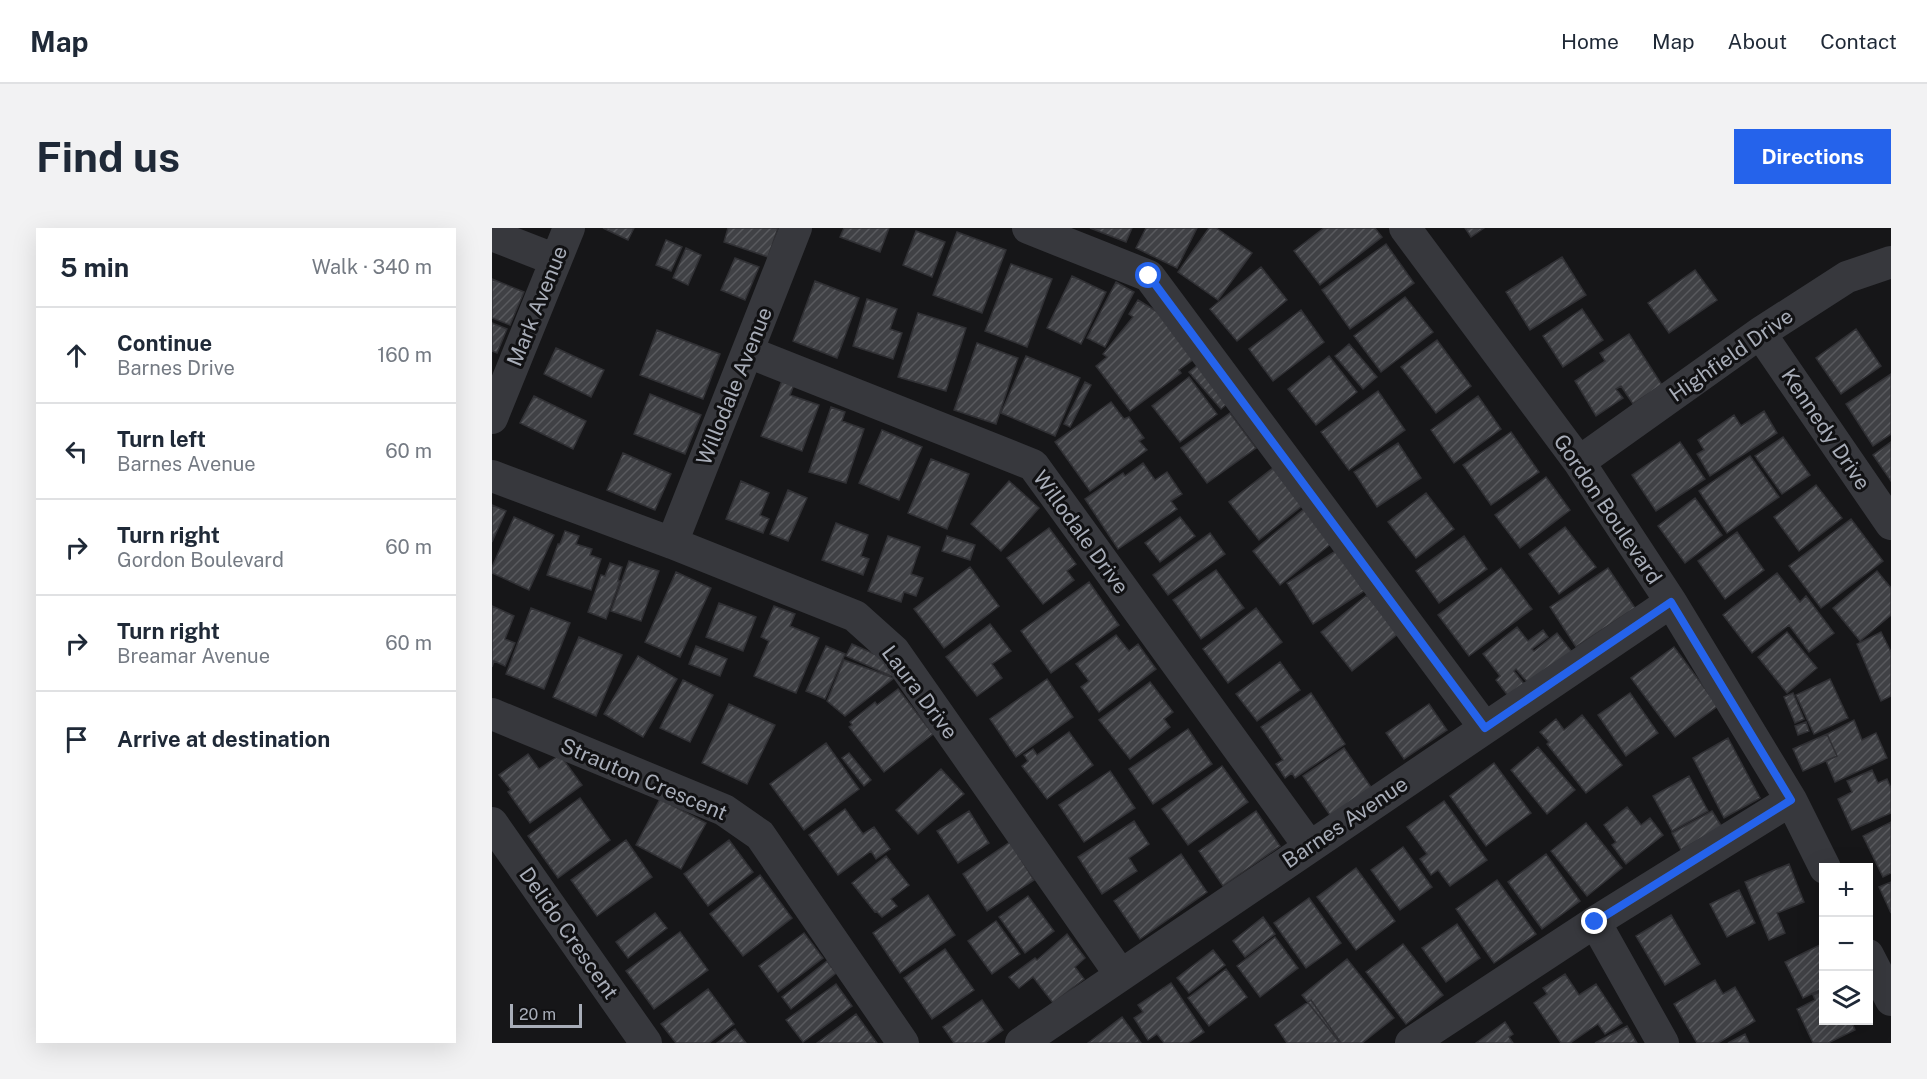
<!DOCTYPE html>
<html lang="en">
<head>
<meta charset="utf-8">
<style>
	body { margin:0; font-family:"Public Sans",sans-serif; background:#f2f2f3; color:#1f2937 }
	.controls { position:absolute; right:18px; bottom:18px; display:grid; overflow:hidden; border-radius:0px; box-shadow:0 6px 24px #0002 }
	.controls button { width:54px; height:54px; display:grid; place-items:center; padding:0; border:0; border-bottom:2px solid #e0e1e3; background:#fff; color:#1f2937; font:30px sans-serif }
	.scale { position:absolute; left:18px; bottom:15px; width:72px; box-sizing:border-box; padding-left:6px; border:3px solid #a8adb8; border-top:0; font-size:16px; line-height:21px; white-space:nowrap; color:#a8adb8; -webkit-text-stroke:4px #111113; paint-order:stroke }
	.stop { position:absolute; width:18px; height:18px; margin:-14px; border:4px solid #2563eb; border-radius:50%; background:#fff }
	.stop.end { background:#2563eb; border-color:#fff; box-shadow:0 2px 6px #0008 }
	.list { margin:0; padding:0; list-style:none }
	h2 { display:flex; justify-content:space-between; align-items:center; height:78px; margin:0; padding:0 24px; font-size:26px }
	h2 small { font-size:20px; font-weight:400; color:#747a83 }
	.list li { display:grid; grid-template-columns:39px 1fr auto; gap:18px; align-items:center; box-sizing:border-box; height:96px; padding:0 24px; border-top:2px solid #e0e1e3 }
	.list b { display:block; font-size:22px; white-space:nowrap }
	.list p { margin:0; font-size:20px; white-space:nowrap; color:#747a83 }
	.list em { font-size:20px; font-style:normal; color:#747a83 }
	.icon { flex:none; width:33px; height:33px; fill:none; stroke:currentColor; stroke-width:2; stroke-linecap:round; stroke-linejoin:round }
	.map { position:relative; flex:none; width:1399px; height:815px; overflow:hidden; border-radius:0px }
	header { display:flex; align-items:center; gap:36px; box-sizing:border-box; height:84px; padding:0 30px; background:#fff; border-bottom:2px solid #e0e1e3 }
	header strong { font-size:28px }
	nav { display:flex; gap:33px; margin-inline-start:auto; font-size:21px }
	.intro { display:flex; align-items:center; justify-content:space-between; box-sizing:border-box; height:144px; padding:0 36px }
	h1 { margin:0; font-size:42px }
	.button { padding:15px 27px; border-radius:0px; background:#2563eb; color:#fff; font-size:21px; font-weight:700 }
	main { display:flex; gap:36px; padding:0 36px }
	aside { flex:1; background:#fff; border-radius:0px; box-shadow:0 6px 24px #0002 }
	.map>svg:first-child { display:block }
	.building { fill:url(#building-hatch); stroke:#303034; stroke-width:1.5 }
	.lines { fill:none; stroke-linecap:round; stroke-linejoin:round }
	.minor { stroke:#37383d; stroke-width:32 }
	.route { stroke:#2563eb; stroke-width:8 }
	.labels { text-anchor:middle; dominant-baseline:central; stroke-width:6; stroke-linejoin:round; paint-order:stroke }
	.street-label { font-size:21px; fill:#a8adb8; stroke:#111113 }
</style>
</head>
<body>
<header>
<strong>Map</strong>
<nav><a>Home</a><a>Map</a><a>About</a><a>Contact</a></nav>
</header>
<div class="intro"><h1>Find us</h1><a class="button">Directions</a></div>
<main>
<aside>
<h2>5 min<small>Walk · 340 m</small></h2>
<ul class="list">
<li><svg class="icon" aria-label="ahead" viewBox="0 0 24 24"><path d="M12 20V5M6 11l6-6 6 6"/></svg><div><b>Continue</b><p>Barnes Drive</p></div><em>160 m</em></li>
<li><svg class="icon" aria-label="left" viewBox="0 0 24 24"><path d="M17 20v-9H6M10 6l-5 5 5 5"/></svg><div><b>Turn left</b><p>Barnes Avenue</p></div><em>60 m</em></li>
<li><svg class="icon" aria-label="right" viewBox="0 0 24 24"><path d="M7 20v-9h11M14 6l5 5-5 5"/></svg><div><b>Turn right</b><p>Gordon Boulevard</p></div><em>60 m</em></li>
<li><svg class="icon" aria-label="right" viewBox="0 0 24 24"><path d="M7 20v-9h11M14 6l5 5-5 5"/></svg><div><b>Turn right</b><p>Breamar Avenue</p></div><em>60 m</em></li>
<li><svg class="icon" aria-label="arrive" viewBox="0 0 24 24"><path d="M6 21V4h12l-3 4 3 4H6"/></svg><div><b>Arrive at destination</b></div></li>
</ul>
</aside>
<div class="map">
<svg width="1399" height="815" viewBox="0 0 1399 815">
	<defs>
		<pattern id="building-hatch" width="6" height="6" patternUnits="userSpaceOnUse" patternTransform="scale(1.5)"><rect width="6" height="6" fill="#404145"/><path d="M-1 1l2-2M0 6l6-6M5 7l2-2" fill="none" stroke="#595a5e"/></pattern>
	</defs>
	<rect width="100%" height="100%" fill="#161618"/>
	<path class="building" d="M111 0H142L136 12Z
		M236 0H286L276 29 232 14Z
		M352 0H397L388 24 348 9Z
		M598 0H640L634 14Z
		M654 0H705L685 40 644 20Z
		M717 0H724L760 25 726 72 686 44Z
		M832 0H883L890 9 828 57 802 23Z
		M973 0H992L979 9Z
		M424 3 453 14 440 49 411 37Z
		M465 4 514 22 490 85 441 67Z
		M174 12 190 19 179 43 164 37Z
		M894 16 922 55 858 101 830 62Z
		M194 20 209 27 196 57 181 50Z
		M1070 29 1094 67 1038 102 1014 64Z
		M243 30 267 39 253 72 229 62Z
		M519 36 560 51 535 119 493 103Z
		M769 39 795 72 745 113 718 81Z
		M1203 42 1225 72 1177 105 1156 75Z
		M580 48 614 64 589 116 555 100Z
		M0 51 32 64 18 97 0 90Z
		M323 53 367 70 345 130 301 113Z
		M624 54 642 64 613 119 595 110Z
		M913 69 941 104 889 144 862 108Z
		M375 71 405 81 398 101 410 105 401 131 361 118Z
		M646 72 674 89 706 128 687 142 689 145 638 183 604 138 615 129 611 126 641 89 637 86Z
		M1090 81 1111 112 1071 139 1051 108Z
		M809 82 832 114 781 153 757 121Z
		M426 85 474 100 454 163 406 149Z
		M0 95 15 101 5 125 0 123Z
		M1364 101 1389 138 1349 166 1324 130Z
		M165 102 228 126 211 171 148 147Z
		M1137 106 1170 157 1141 176 1129 158 1124 161 1131 170 1104 188 1083 153 1113 133 1108 125Z
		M945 112 979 158 944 185 909 139Z
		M485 115 526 130 504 196 462 182Z
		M857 116 885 149 871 161 843 128Z
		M64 120 112 142 99 169 52 146Z
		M534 128 588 150 563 208 509 185Z
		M837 128 865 164 824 197 796 161Z
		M711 133 742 170 729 181 697 144Z
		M1399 146V206L1381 218 1354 176Z
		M697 149 725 186 688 214 660 178Z
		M291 150 303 154 298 167 327 177 310 223 269 208Z
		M593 154 599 157 578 199 572 196Z
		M886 163 913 202 857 242 829 204Z
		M158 166 209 187 193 226 142 206Z
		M42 168 94 193 81 221 28 195Z
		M986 168 1009 201 962 235 939 202Z
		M619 174 632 191 637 189 652 210 647 213 655 222 598 263 563 214Z
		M339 179 353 184 350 193 372 201 354 255 317 244Z
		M1272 183 1285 205 1218 248 1205 226 1212 222 1206 212 1242 187 1249 198Z
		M738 185 764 220 715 255 689 220Z
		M390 202 430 219 407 272 367 255Z
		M1019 204 1047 244 999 277 971 237Z
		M1291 209 1318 247 1290 266 1263 228Z
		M1188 214 1213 251 1164 283 1140 247Z
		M1399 214V253L1381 227Z
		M906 215 929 250 885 279 862 244Z
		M131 225 179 246 163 282 115 262Z
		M1258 228 1287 269 1235 305 1207 263Z
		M439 231 477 246 455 301 416 285Z
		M651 235 663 252 675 244 690 266 679 273 685 281 626 321 593 271 631 245 633 248Z
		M781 240 810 278 767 312 737 274Z
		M1054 249 1078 282 1028 320 1003 287Z
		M249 253 277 265 268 287 277 291 271 305 234 291Z
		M517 253 547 280 509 323 479 296Z
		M1324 257 1350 290 1307 323 1282 289Z
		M296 262 315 270 296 313 278 306Z
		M934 265 962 301 924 330 896 294Z
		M1203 270 1230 307 1193 335 1166 298Z
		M0 277 14 283 0 314Z
		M817 277 845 311 788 357 761 323Z
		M22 289 62 307 37 362 0 345V339Z
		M688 289 703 308 668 334 653 315Z
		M1359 291 1391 333 1329 380 1297 338Z
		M344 295 376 307 369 328 377 331 371 347 330 332Z
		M1073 299 1104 339 1067 366 1037 326Z
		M557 300 584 336 575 343 582 352 551 376 515 330Z
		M73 303 87 308 84 316 100 321 98 327 109 331 99 362 55 347 66 316H68Z
		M1245 304 1272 342 1233 371 1206 333Z
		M718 305 733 326 676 367 661 347Z
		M396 308 428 319 419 346 431 350 424 368 412 364 409 374 376 363Z
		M455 308 483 317 478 332 450 323Z
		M972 308 995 341 947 375 924 343Z
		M845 322 872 363 821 396 795 355Z
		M137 333 167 343 149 393 119 383Z
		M118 335 130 339 126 353H128L114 391 96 384 109 347 113 348Z
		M478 339 507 378 452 420 422 381Z
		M1009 340 1040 381 977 428 946 387Z
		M1116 340 1143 380 1084 419 1058 379Z
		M724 342 752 380 709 411 681 372Z
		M1385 343 1399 360V387L1368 413 1341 380Z
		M184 344 219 360 188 429 153 414Z
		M1285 345 1308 374 1314 368 1342 405 1317 424 1297 397 1260 425 1231 387Z
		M597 354 627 397 559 445 529 403Z
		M875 367 906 406 860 443 829 404Z
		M227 375 264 389 251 423 214 409Z
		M0 378 22 388 13 411 23 415 13 438 2 433 0 439Z
		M282 378 303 386 298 398 327 410 304 465 262 448 277 413 269 409Z
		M39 380 78 395 52 461 14 446Z
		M764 380 790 414 736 455 711 421Z
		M498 396 519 423 500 436 510 450 485 468 454 429Z
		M1025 399 1036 413 1051 402 1056 409 1040 421 1042 423 1065 405 1080 424 1037 456 1024 441 1022 443 1033 457 1017 469 1004 452 1008 448 991 426Z
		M1295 404 1325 440 1295 465 1266 429Z
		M1389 404 1399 424V468L1389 473 1365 416Z
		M624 407 637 423 646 416 664 441 607 484 589 459 597 453 584 436Z
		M87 409 130 427 104 488 61 469Z
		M360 416 405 436 399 448 354 428Z
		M204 418 235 431 228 448 197 436Z
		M334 418 353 426 333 471 314 463Z
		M1182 419 1226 478 1183 509 1139 450Z
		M146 428 185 451 151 509 112 486Z
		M352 432 402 450 353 488 335 473Z
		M788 434 808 462 765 493 744 466Z
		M555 451 581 489 524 529 498 491Z
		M1338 451 1356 490 1322 506 1304 467Z
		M191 452 221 467 198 514 168 500Z
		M658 454 681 484 672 491 678 499 638 531 607 492Z
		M406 461 441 506 392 544 357 499 360 497 358 494 383 474 385 477Z
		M819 465 853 516 803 550 800 545 793 550 784 536 791 532 769 499Z
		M1138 465 1166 505 1134 528 1106 487Z
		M1301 465 1312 491 1303 495 1292 469Z
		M237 476 283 497 255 556 210 535Z
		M937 476 955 502 912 531 894 505Z
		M1090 487 1130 537 1094 565 1055 516 1057 514 1048 504 1064 491 1072 502Z
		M1362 492 1370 512 1384 505 1395 530 1343 554 1334 533 1345 528 1335 506Z
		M1314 494 1317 503 1306 507 1303 498Z
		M696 501 720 536 661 576 637 541Z
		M577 504 601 537 555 571 530 538 536 533 532 527 541 521 545 527Z
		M1335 506 1345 528 1311 543 1301 521Z
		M1236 510 1268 570 1232 590 1201 530Z
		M334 515 367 561 312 602 278 556Z
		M1046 519 1083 562 1055 586 1019 542Z
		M852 520 881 562 840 590 811 548Z
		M357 525 379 552 372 558 350 530Z
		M36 526 47 541 68 527 90 557 38 595 16 564 19 562 7 547Z
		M1002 535 1039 585 994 618 958 568Z
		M730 538 756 574 696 617 670 581Z
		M449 541 472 566 426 606 404 582Z
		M1380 542 1386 555 1395 551 1399 560V585L1360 602 1346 571 1360 564 1355 553Z
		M618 543 643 580 592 614 567 577Z
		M1197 548 1216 583 1180 603 1161 568Z
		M88 570 118 612 66 650 36 608Z
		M168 571 214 595 189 641 144 617Z
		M952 573 995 632 958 658 946 642 939 647 928 631 935 626 915 599Z
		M1135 579 1149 597 1158 590 1171 607 1134 636 1120 617 1124 614 1112 597Z
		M353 581 371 606 382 599 398 621 384 631 379 623 346 647 317 607Z
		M477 583 497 615 466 635 445 603Z
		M764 583 788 618 731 658 707 623Z
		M1220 583 1230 599 1189 622 1180 605Z
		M642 593 657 616 637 630 645 643 610 666 586 629Z
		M1399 594V645L1391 649 1371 608Z
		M1094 595 1130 640 1095 668 1059 623Z
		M134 612 160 649 105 688 79 652Z
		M237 612 261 644 216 678 192 646Z
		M518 614 542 652 495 683 471 646Z
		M911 619 940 659 908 682 879 642Z
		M689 626 715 664 648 711 622 673Z
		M1054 626 1088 673 1050 701 1016 654Z
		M394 628 417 657 399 671 405 678 390 689 384 683 383 684 360 655Z
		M1297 636 1312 674 1285 685 1293 705 1277 712 1253 654Z
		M864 640 903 693 864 722 825 669Z
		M268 647 300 690 251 728 218 686Z
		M1005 652 1044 706 1002 735 964 681Z
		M1399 654V685L1387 659Z
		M1247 662 1263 695 1235 709 1218 676Z
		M436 667 463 707 408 745 381 705Z
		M536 668 562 703 533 725 507 689Z
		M817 670 849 715 814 740 782 695Z
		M163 685 175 700 136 730 124 714Z
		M1179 687 1208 736 1173 757 1144 708Z
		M771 689 783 706 753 729 741 713Z
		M504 693 528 726 500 746 476 713Z
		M965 696 988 730 954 754 930 720Z
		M188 704 216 742 162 781 134 743Z
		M312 705 331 730 286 764 267 738Z
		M575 706 593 730 583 739 592 751 561 775 541 749 527 760 517 749 543 730 545 732Z
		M783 709 806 740 768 769 745 738Z
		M911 716 951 767 914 796 874 744Z
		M1330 716 1332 760 1311 770 1293 734Z
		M453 721 482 762 440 791 412 750Z
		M721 722 733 737 697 765 685 750Z
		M855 731 902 790 870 815H848L810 767Z
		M335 733 344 745 299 781 290 769Z
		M734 741 755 769 717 798 696 770Z
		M1073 746 1087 767 1104 756 1130 795 1113 806 1106 796 1078 815H1069L1042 775 1055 766 1051 760Z
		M1223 752 1231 766 1243 759 1263 793 1226 815H1205L1182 776Z
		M679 755 712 804 696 815H672L665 806 656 812 642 790 651 784 646 777Z
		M344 756 360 778 311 814 294 792Z
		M216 761 242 796 217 815H184L169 796Z
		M1332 762V792H1359L1363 802 1336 815H1321L1305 781 1323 772 1321 767Z
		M490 772 511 802 493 815H462L451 799Z
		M819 772 849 815H795L783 797Z
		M364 786 385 815H325Z
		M630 789 649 815H596Z
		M1013 794 1021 806 1017 809 1021 815H984Z
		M1135 798 1145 815H1103Z
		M243 801 254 815H225Z
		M1253 806 1257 815H1236Z"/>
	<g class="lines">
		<path class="minor" d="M536 0 657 48 993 500
			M913 0 1087 234 1179 374 1299 572 1333 640
			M0 7 64 32
			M1268 105 1399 296
			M256 124 541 237 817 618
			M0 190 77 0
			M1087 234 1268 105 1355 49 1399 34
			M0 248 180 315 363 388 402 423 628 746
			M180 315 304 0
			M0 486 232 582 268 607 411 815
			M0 595 154 815
			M1103 694 1171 815
			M1376 727 1399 772
			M529 815 1179 374
			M919 815 1103 694 1299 572"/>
	</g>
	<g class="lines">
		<path class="route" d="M657 48 993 500 1179 374 1299 572 1103 694"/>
	</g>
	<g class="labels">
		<g class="street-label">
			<text transform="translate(45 78) rotate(-68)">Mark Avenue</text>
			<text transform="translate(1239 127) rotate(-35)">Highfield Drive</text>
			<text transform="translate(242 158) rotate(-68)">Willodale Avenue</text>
			<text transform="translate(1334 201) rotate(56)">Kennedy Drive</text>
			<text transform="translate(1116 281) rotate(56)">Gordon Boulevard</text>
			<text transform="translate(589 304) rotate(54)">Willodale Drive</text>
			<text transform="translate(428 464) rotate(53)">Laura Drive</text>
			<text transform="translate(152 551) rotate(23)">Strauton Crescent</text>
			<text transform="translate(853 594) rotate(-34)">Barnes Avenue</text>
			<text transform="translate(77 705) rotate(55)">Delido Crescent</text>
		</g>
	</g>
</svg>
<div class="controls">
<button>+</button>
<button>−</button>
<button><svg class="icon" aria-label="layers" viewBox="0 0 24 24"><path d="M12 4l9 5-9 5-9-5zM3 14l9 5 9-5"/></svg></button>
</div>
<div class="scale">20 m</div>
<div class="stop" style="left:657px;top:48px"></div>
<div class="stop end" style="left:1103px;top:694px"></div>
</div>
</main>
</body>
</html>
